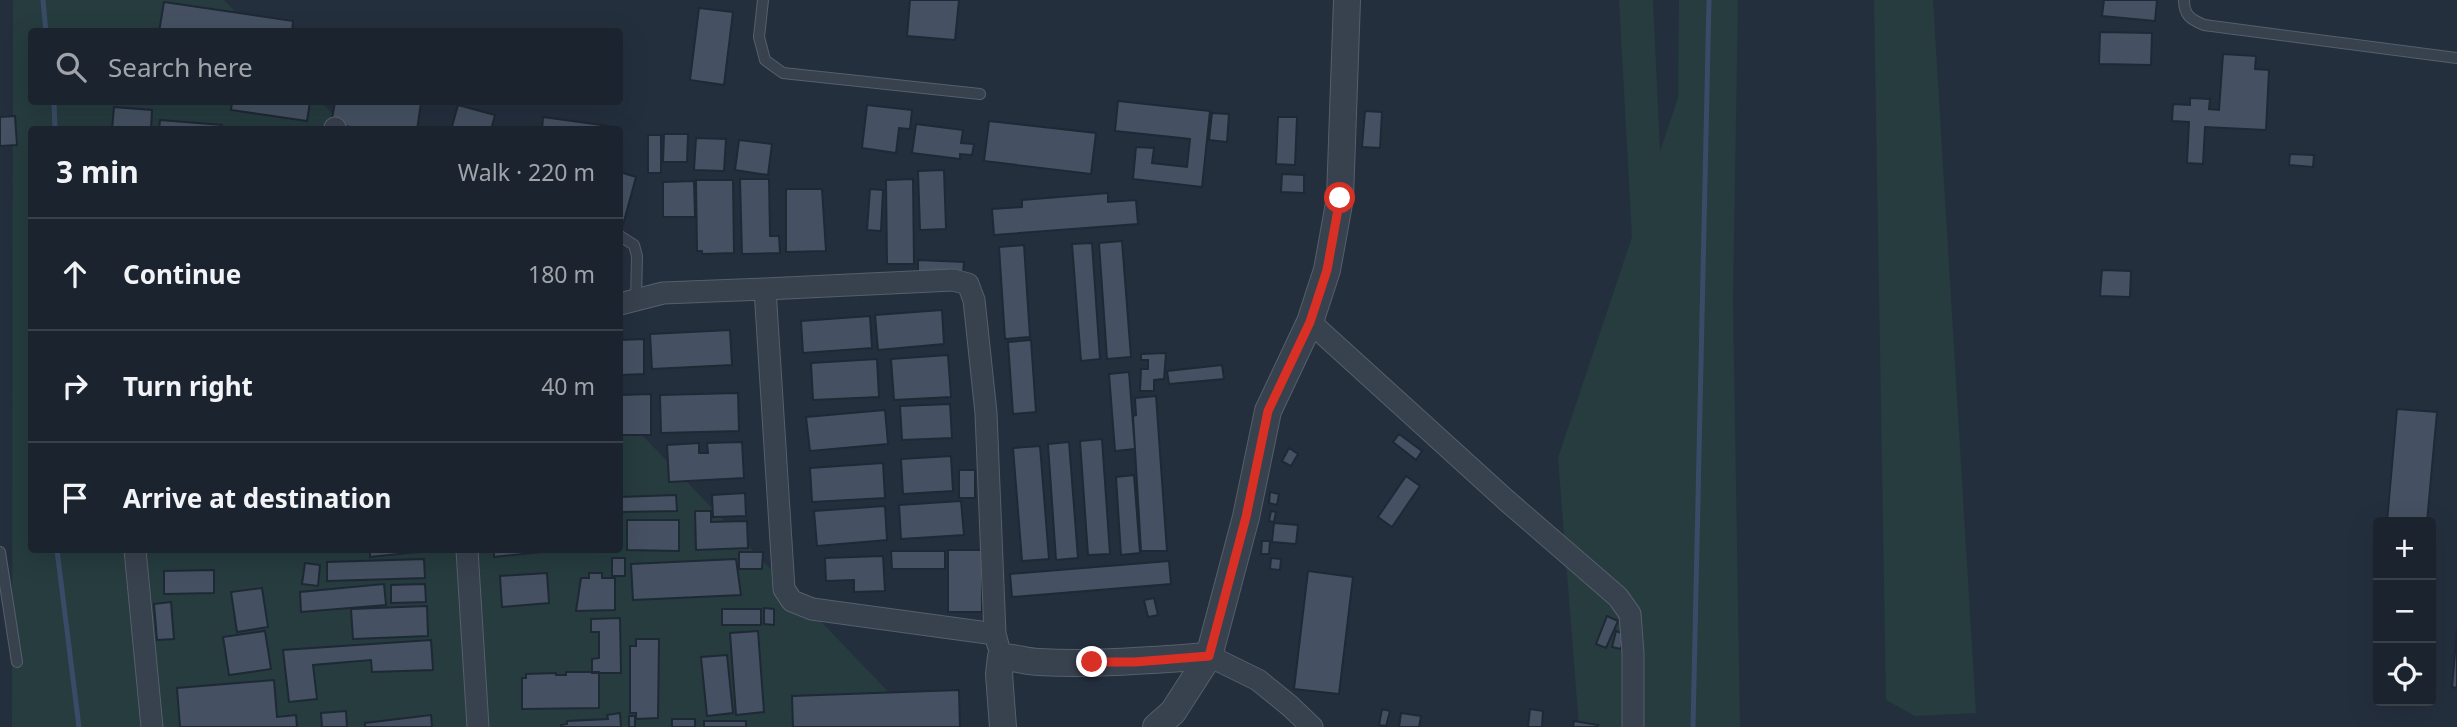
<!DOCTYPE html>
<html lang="en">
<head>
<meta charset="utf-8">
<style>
	body { margin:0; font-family:"Noto Sans",sans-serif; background:#282f3a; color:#f1f3f6 }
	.controls { position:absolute; right:21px; bottom:21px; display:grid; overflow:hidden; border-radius:7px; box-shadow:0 7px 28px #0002 }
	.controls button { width:63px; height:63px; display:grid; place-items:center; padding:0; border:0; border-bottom:2px solid #39404a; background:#1b232e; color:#f1f3f6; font:35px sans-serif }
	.stop { position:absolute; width:21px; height:21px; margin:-16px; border:5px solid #d93025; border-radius:50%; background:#fff }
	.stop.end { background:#d93025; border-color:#fff; box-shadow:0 2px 7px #0008 }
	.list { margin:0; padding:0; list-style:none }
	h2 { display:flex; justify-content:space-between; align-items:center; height:91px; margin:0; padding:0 28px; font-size:30px }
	h2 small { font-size:23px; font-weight:400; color:#a0a4aa }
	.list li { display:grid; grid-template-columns:46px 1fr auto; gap:21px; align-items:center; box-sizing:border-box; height:112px; padding:0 28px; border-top:2px solid #39404a }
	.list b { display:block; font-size:26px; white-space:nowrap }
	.list em { font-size:23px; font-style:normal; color:#a0a4aa }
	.icon { flex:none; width:38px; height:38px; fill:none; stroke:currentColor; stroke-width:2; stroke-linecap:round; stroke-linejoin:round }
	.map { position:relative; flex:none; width:2457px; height:727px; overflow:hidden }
	.search { position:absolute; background:#1b232e; box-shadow:0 7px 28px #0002; left:28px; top:28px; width:595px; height:77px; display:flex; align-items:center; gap:18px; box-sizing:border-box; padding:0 24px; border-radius:7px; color:#a0a4aa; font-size:26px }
	.panel { position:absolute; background:#1b232e; box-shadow:0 7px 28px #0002; left:28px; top:126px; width:595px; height:427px; border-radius:7px }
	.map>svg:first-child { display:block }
	.green { fill:#263c3f }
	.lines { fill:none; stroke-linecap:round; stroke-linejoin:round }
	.stream { stroke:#394c67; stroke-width:5 }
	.building { fill:#455162; stroke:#1f2835; stroke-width:2 }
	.service-casing { stroke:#565f6c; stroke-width:12 }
	.minor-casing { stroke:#565f6c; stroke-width:23 }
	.tertiary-casing { stroke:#565f6c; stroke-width:28 }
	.service { stroke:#38414e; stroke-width:10 }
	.minor { stroke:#38414e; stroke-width:21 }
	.tertiary { stroke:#38414e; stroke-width:26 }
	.route { stroke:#d93025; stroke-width:9 }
</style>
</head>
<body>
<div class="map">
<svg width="2457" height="727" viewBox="0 0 2457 727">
	<rect width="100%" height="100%" fill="#242f3e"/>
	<path class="green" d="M13 0H224L254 31 32 32V102H321L348 129 32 130V550H620V412L922 727H12Z
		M1619 0H1653L1660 151 1678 98 1679 0H1738L1733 301 1740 727H1579L1558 458 1632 237Z
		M1874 0H1933L1976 713 1915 716 1886 700Z"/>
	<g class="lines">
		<path class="stream" d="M43 0 46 32
			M54 102 55 130
			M57 550 79 727
			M1693 727 1709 0"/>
	</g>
	<path class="building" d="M910 0H959L955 40 907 36Z
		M2104 0H2157L2155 21 2102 16Z
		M164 2 293 21 292 32H159Z
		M699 8 733 12 724 85 690 80Z
		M2100 32 2152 33 2151 65 2099 64Z
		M2223 54 2256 56 2255 69 2269 70 2266 130 2205 127 2203 164 2187 163 2189 122 2172 121 2173 104 2190 105V98L2210 99 2209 109 2219 110Z
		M1118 101 1210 111 1202 187 1133 179 1136 147 1154 148 1152 163 1187 167 1190 139 1115 131Z
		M232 102H310L307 121 231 110Z
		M335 102 421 103 417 130H370L331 124Z
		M458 105 495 115 491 130H451Z
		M867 105 912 110 910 129 899 128 896 153 862 148Z
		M114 107 152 110 151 130H112Z
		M1365 111 1382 112 1380 148 1362 147Z
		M1212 113 1229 114 1227 142 1209 140Z
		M15 116 17 145 0 146V117Z
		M543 117 616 127V130H542Z
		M1278 117H1297L1295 165 1276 164Z
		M160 120 222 125V130H159Z
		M989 121 1096 133 1091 174 984 161Z
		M916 124 963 130 961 143 974 144 972 155 960 154V159L912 153Z
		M664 134H688L687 162H663Z
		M648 135H661V173H648Z
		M696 138 726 139 724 171 694 170Z
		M739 140 772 144 768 175 735 170Z
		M2290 154 2314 155 2313 167 2289 165Z
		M944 170 946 229 920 230 918 171Z
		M620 172 636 177 623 225 620 224Z
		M1282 174 1304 175V193L1281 192Z
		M740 179H769L770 236H779L780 253 742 254Z
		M913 179 914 264H887L886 180Z
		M696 180H733L734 253 702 254V251H697Z
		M694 181 695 217H663V182Z
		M786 189H822L826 251 786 252Z
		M870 189 883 190 881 231 867 230Z
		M1108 193V202L1136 200 1138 224 994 235 992 209 1022 207V200Z
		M1122 241 1131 357 1107 359 1099 243Z
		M1092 243 1100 359 1081 361 1072 244Z
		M1024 245 1030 337 1005 339 999 247Z
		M918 260 964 262 963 274 918 273Z
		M2102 270 2131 271 2130 297 2100 296Z
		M942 310 944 344 878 350 875 315Z
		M870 316 872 348 803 353 801 321Z
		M730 330 732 365 652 369 650 334Z
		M644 339V374L620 375V340Z
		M1031 340 1036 412 1013 414 1008 342Z
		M1166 353 1164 379 1154 380V391H1140L1141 369H1148V360H1141V354Z
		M948 355 951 397 894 400 891 359Z
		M877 359 879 397 813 400 811 363Z
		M1222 365 1224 379 1169 384 1167 371Z
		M1129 372 1135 449 1115 451 1109 374Z
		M738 393 739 431 661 433 660 395Z
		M651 394V435H621V395Z
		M1156 396 1167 551H1141L1133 416 1136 415 1135 398Z
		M950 404 952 438 902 440 900 406Z
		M2397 409 2437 412 2427 522H2387Z
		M885 410 888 444 810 451 806 417Z
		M1399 434 1422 451 1416 460 1393 442Z
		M1102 439 1110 554 1088 555 1080 441Z
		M742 442 744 478 669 482 667 445 699 443V453H708L707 443Z
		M1069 442 1078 558 1056 560 1048 444Z
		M1040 446 1049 559 1022 561 1013 448Z
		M1289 448 1298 454 1291 466 1282 461Z
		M951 456 953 491 903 494 901 459Z
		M883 463 885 498 812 502 810 468Z
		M959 470H975V498H959Z
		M1134 475 1140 553 1121 555 1116 477Z
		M1406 476 1420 486 1392 527 1378 517Z
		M1270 492 1279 494 1277 505 1269 503Z
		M745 493 746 516 713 517 712 495Z
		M676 495 677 511 620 512V497Z
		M961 501 964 535 901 539 899 505Z
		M885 506 887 540 817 546 814 511Z
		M695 511H711V522L747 521 748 548 696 550Z
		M1271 511 1276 512 1274 522 1269 521Z
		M627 520H679V551L627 550Z
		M1274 523 1298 525 1296 544 1272 542Z
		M1262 541H1270L1269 554H1261Z
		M370 550H428V551L370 557Z
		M494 550H562L494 557Z
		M948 550H982V612H948Z
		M891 551H945V569H892Z
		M739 552H763L762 569H739Z
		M883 556 885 591 854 592V580L826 581 825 558Z
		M612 558H625V576H612Z
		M1271 558 1281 559 1280 570 1270 569Z
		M424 559 425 578 327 581V562Z
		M736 559 741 595 633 600 631 564Z
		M1169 561 1171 584 1012 597 1010 574Z
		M305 563 320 565 318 586 302 584Z
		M214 570V593L164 594V571Z
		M1308 571 1353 577 1339 694 1294 689Z
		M547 573 549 603 502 607 500 576Z
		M589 573H602V578H615V610L576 611 581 578H589Z
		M384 584 386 605 301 612 300 592Z
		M425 584 426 602 391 603V585Z
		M262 588 268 627 237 632 231 592Z
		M1154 598 1158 615 1148 617 1144 600Z
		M171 602 174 639 157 640 154 604Z
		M427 606 428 636 353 639 351 609Z
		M764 608 774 609V625L764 624Z
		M722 609H761V625H722Z
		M1607 616 1618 621 1606 648 1596 644Z
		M620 618 621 673H592V659L599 658V632H591V619Z
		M2457 630V688L2452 687Z
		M265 631 271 669 229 675 223 637Z
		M758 631 764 712 736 715 730 633Z
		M1616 631 1624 634 1621 649 1612 647Z
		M636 639H659L658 718 636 719V713H630V646H636Z
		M431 640 433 670 372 672 371 660 313 665 317 699 289 702 283 650Z
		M727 655 733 713 707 716 701 657Z
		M566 672H599V708L522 709V678H526V674L556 673V675H566Z
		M274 680 277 717 296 715 297 727H180L177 688Z
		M959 690 960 727H793L792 696Z
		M1382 709 1390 711 1386 726 1379 725Z
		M1530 709 1543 711 1542 727H1528Z
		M346 711 347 727H322L321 713Z
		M620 713 621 727H561V725L567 724V721L608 719 607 715Z
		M1401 713 1421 716 1419 727H1399Z
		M431 715 432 727H365V723Z
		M629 716H635V727H629Z
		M672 719H695V727H672Z
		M704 721H746V727H704Z
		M1574 721 1598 725 1597 727H1573Z"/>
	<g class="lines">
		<g class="service-casing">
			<path id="service" d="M763 0 759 37 765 60 783 73 980 94
				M2184 0C2184 15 2190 19 2204 25L2457 58
				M620 236 634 245 637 256 636 299
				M0 552 17 662"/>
		</g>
		<g class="minor-casing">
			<path id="minor" d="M335 130V128
				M765 289 953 280 968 284 974 300 986 413 995 634 998 645
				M620 304 663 293 765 289 784 589 792 601 812 609 995 634
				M1310 322 1506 500 1618 597 1630 614 1633 653V727
				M135 550 152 727
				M467 550 478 727
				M1209 656 1258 680 1290 706 1312 727"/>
		</g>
		<g class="tertiary-casing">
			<path id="tertiary" d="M1003 727 999 674 1001 657C1015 657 1026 662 1039 662 1096 665 1153 660 1209 656L1246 517 1268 411 1310 322 1327 270 1340 198 1347 0
				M1156 727 1173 712 1209 656"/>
		</g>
		<use href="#service" class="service"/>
		<use href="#minor" class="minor"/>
		<use href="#tertiary" class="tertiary"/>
	</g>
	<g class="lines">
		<path class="route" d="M1092 662H1135L1209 656 1246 517 1268 411 1310 322 1327 270 1340 198"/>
	</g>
</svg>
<div class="controls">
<button>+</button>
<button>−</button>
<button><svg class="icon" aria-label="locate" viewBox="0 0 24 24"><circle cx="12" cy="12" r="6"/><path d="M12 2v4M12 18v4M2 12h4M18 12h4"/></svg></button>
</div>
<div class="stop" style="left:1340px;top:198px"></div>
<div class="stop end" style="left:1092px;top:662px"></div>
<div class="search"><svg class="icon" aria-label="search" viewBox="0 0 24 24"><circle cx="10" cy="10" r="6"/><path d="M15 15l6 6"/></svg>Search here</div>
<section class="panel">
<h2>3 min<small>Walk · 220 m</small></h2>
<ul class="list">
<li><svg class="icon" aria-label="ahead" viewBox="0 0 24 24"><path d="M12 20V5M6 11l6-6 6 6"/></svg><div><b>Continue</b></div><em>180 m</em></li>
<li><svg class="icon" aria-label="right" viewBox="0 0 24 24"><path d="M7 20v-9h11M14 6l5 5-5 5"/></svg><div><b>Turn right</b></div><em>40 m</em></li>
<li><svg class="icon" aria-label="arrive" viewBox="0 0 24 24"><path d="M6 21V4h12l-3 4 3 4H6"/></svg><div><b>Arrive at destination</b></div></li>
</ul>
</section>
</div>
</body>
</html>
